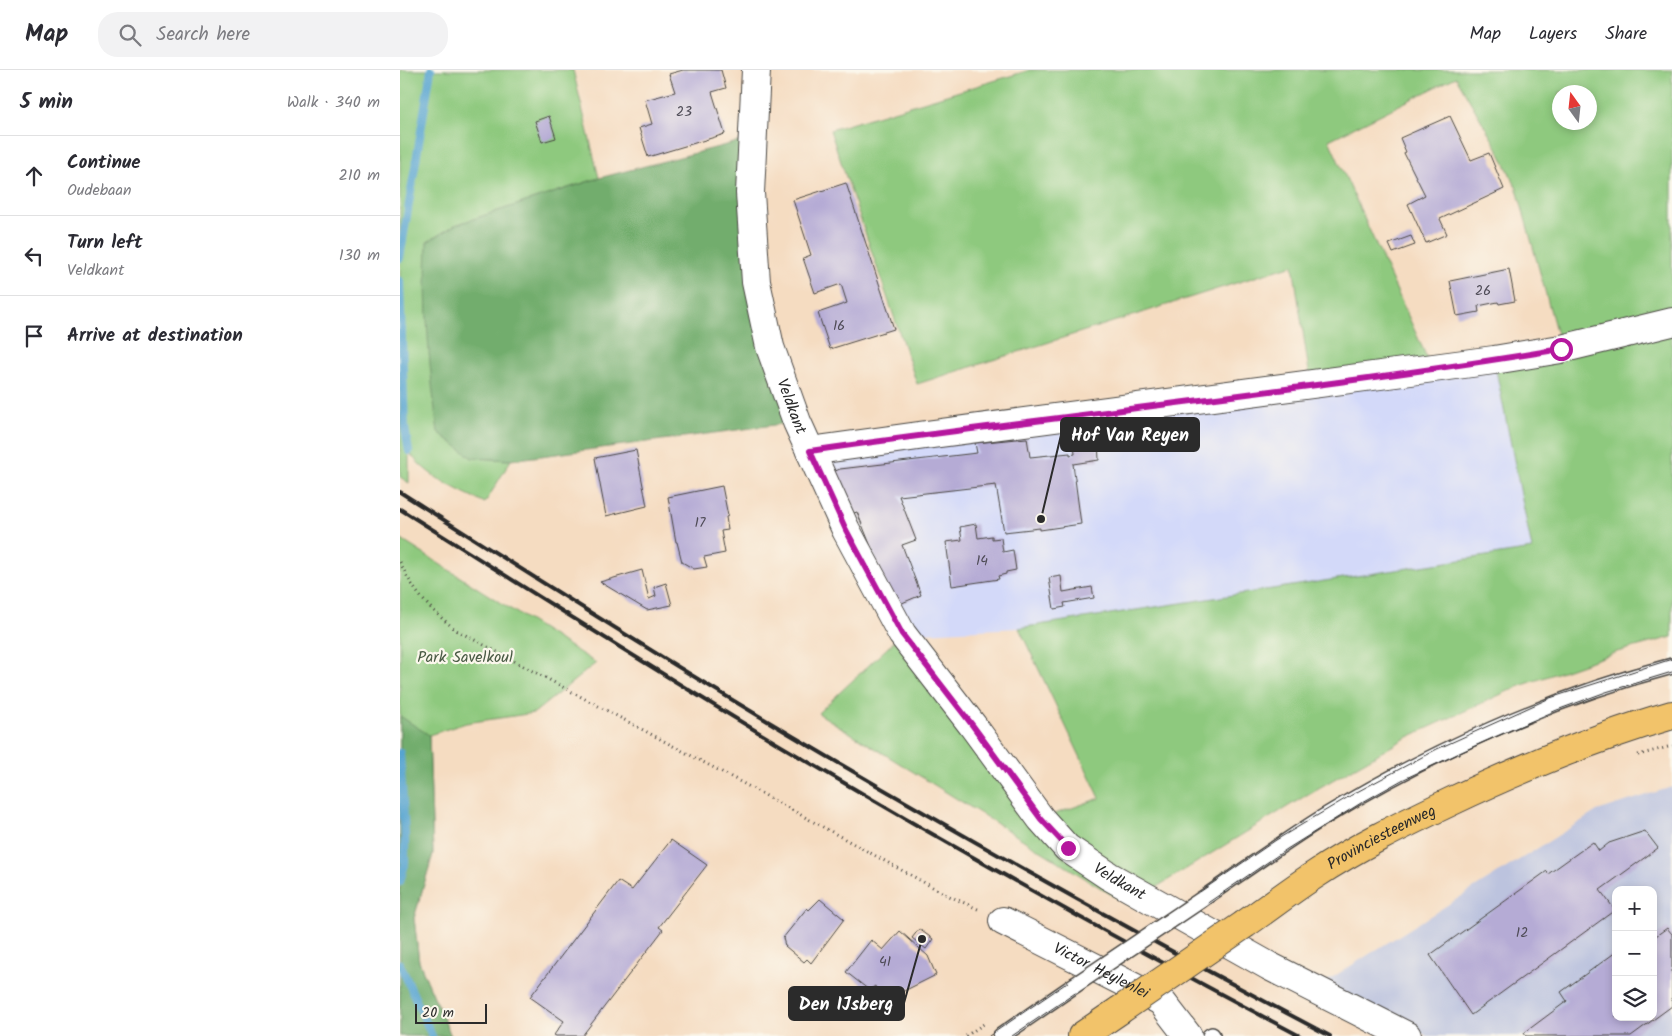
<!DOCTYPE html>
<html lang="en">
<head>
<meta charset="utf-8">
<style>
	body { margin:0; font-family:Kalam,sans-serif; background:#f2f2f3; color:#2b2b33 }
	.controls { position:absolute; right:15px; bottom:15px; display:grid; overflow:hidden; border-radius:10px; box-shadow:0 2px 8px #0003 }
	.controls button { width:45px; height:45px; display:grid; place-items:center; padding:0; border:0; border-bottom:1px solid #e1e1e2; background:#fff; color:#2b2b33; font:25px sans-serif }
	.compass { position:absolute; left:1152px; top:15px; width:45px; height:45px; border-radius:50%; background:#fff; box-shadow:0 2px 8px #0003; rotate:345deg }
	.scale { position:absolute; left:15px; bottom:12px; width:72px; box-sizing:border-box; padding-left:5px; border:2px solid #2b2b2b; border-top:0; font-size:14px; line-height:18px; white-space:nowrap; color:#2b2b2b; -webkit-text-stroke:4px #fbf7ec; paint-order:stroke }
	.stop { position:absolute; width:15px; height:15px; margin:-11px; border:4px solid #b5179e; border-radius:50%; background:#fff }
	.stop.end { background:#b5179e; border-color:#fff; box-shadow:0 1px 5px #0008 }
	.list { margin:0; padding:0; list-style:none }
	h2 { display:flex; justify-content:space-between; align-items:center; height:65px; margin:0; padding:0 20px; font-size:21px }
	h2 small { font-size:16px; font-weight:400; color:#7c7c81 }
	.list li { display:grid; grid-template-columns:32px 1fr auto; gap:15px; align-items:center; box-sizing:border-box; height:80px; padding:0 20px; border-top:1px solid #e1e1e2 }
	.list b { display:block; font-size:19px; white-space:nowrap }
	.list p { margin:0; font-size:16px; white-space:nowrap; color:#7c7c81 }
	.list em { font-size:16px; font-style:normal; color:#7c7c81 }
	.icon { flex:none; width:28px; height:28px; fill:none; stroke:currentColor; stroke-width:2; stroke-linecap:round; stroke-linejoin:round }
	.map { position:relative; flex:none; width:1272px; height:966px; overflow:hidden }
	header { display:flex; align-items:center; gap:30px; box-sizing:border-box; height:70px; padding:0 25px; background:#fff; border-bottom:1px solid #e1e1e2 }
	header strong { font-size:24px }
	nav { display:flex; gap:28px; margin-inline-start:auto; font-size:18px }
	.search { width:350px; height:45px; background:#f2f2f3; display:flex; align-items:center; gap:12px; box-sizing:border-box; padding:0 18px; border-radius:20px; color:#7c7c81; font-size:19px }
	main { display:flex }
	aside { flex:1; background:#fff }
	.map>svg:first-child { display:block }
	.built { fill:#d3d9f9 }
	.industrial { fill:#bcc3de; fill-rule:evenodd }
	.green { fill:#8ec97e; stroke:#5c7a54; fill-rule:evenodd }
	.forest { fill:#72ad6d; stroke:#4e6c4c }
	.lines { fill:none; stroke-linecap:round; stroke-linejoin:round }
	.stream { stroke:#57a4d0; stroke-width:8 }
	.building { fill:#b5abd5 }
	.lane-casing { stroke:#494642; stroke-width:18 }
	.street-casing { stroke:#494642; stroke-width:30 }
	.primary-casing { stroke:#494642; stroke-width:30 }
	.path { stroke:#494642; stroke-width:3; stroke-dasharray:1 4; stroke-linecap:butt }
	.lane { stroke:#fff; stroke-width:15 }
	.street { stroke:#fff; stroke-width:28 }
	.primary { stroke:#f2c36a; stroke-width:28 }
	.tram { stroke:#2b2b2b; stroke-width:1 }
	.rail { stroke:#2b2b2b; stroke-width:4 }
	.lane-bridge-casing { stroke:#494642; stroke-width:18; stroke-linecap:butt }
	.primary-bridge-casing { stroke:#494642; stroke-width:30; stroke-linecap:butt }
	.lane-bridge { stroke:#fff; stroke-width:15 }
	.primary-bridge { stroke:#f2c36a; stroke-width:28 }
	.route { stroke:#b5179e; stroke-width:6 }
	.labels { text-anchor:middle; dominant-baseline:central; stroke-width:4.5; stroke-linejoin:round; paint-order:stroke }
	.number-label { font-size:14px; fill:#4e4b56 }
	.street-label { font-size:16px; fill:#2b2b2b; stroke:#fbf7ec }
	.park-label { font-size:16px; fill:#495a44; stroke:#fbf7ec }
	.leader { fill:none; stroke:#2b2b2b; stroke-width:2 }
	.callout-dot { fill:#2b2b2b; stroke:#fbf7ec; stroke-width:2 }
	.callout { fill:#2b2b2b; stroke:#2b2b2b; stroke-width:2 }
	.callout-label { font-size:18px; text-anchor:middle; font-weight:bold; fill:#fff }
</style>
</head>
<body>
<header>
<strong>Map</strong>
<div class="search"><svg class="icon" aria-label="search" viewBox="0 0 24 24"><circle cx="10" cy="10" r="6"/><path d="M15 15l6 6"/></svg>Search here</div>
<nav><a>Map</a><a>Layers</a><a>Share</a></nav>
</header>
<main>
<aside>
<h2>5 min<small>Walk · 340 m</small></h2>
<ul class="list">
<li><svg class="icon" aria-label="ahead" viewBox="0 0 24 24"><path d="M12 20V5M6 11l6-6 6 6"/></svg><div><b>Continue</b><p>Oudebaan</p></div><em>210 m</em></li>
<li><svg class="icon" aria-label="left" viewBox="0 0 24 24"><path d="M17 20v-9H6M10 6l-5 5 5 5"/></svg><div><b>Turn left</b><p>Veldkant</p></div><em>130 m</em></li>
<li><svg class="icon" aria-label="arrive" viewBox="0 0 24 24"><path d="M6 21V4h12l-3 4 3 4H6"/></svg><div><b>Arrive at destination</b></div></li>
</ul>
</aside>
<div class="map">
<svg width="1272" height="966" viewBox="0 0 1272 966">
	<rect width="100%" height="100%" fill="#fbf7ec"/>
	<filter id="ink" filterUnits="userSpaceOnUse"><feTurbulence type="fractalNoise" baseFrequency=".02" numOctaves="2"/><feDisplacementMap in="SourceGraphic" scale="10" xChannelSelector="R" yChannelSelector="G"/><feConvolveMatrix kernelMatrix="1 2 1 2 8 2 1 2 1" color-interpolation-filters="sRGB"/></filter>
	<filter id="wash" filterUnits="userSpaceOnUse"><feTurbulence type="fractalNoise" baseFrequency=".0096" numOctaves="4" result="noise"/><feDisplacementMap in="SourceGraphic" scale="20" xChannelSelector="R" yChannelSelector="G"/><feGaussianBlur stdDeviation="1.12" result="paint"/><feColorMatrix in="noise" values="0 0 0 0 0 0 0 0 0 0 0 0 0 0 0 0 0 1.4 0 .05"/><feComposite in="paint" operator="in"/></filter>
	<g filter="url(#wash)">
		<rect width="100%" height="100%" fill="#f5dcc1"/>
		<path class="built" d="M1094 290 1132 479 619 558 502 564 410 381Z"/>
		<path class="industrial" d="M1272 717V966H1027L922 914 1197 741ZM1216 820H1253V947H1216Z"/>
		<path class="green" d="M0 0H173L199 108 55 155 72 388 111 390 85 433C57 419 28 408 9 382V413L0 407Z
			M630 0H1272V567L1217 582 1117 617 1006 668 910 723 750 821 730 836 418 643 502 564 641 749 700 728 619 558 1132 479 1094 290 1161 279 1117 119 1099 81 1056 7 929 70 1032 299 911 315 893 195 517 314 430 60ZM1160 22H1190V52H1160Z
			M0 469 196 593 134 643 66 653 29 665 33 784 14 848 19 892 51 966H0Z"/>
		<path class="forest" d="M353 68 350 123 397 352 111 390 72 388 38 362C29 299 24 236 27 172L55 155 199 108Z
			M0 646 29 665 33 784 14 848 19 892 51 966H0Z"/>
		<g class="lines">
			<path class="stream" d="M0 188 31 0
				M0 211 5 358 9 381
				M0 683 5 765V794L0 812
				M0 894 32 966"/>
		</g>
		<g id="blocks">
			<path class="building" d="M283 0H321L326 18 312 22 325 64 248 87 239 58 252 54 245 30 275 22 269 4Z
				M149 46 156 68 142 72 135 51Z
				M1050 46 1071 90 1089 83 1104 119 1040 149 1047 164 1026 173 1008 134 1025 125 1004 83 1006 82 1000 68Z
				M446 113 494 259 430 279 418 243 447 233 441 214 415 223 403 188 411 185 393 130Z
				M1011 166 1015 175 993 183 989 174Z
				M1109 199 1115 231 1099 234 1098 232 1078 236 1079 242 1057 246 1050 211Z
				M627 368 630 387 670 383V385L675 384 674 374 698 371 699 390 673 394 681 454 640 460V458L604 462 596 415 499 426 516 470 502 475 521 525 495 536 457 442 451 444 433 402 440 399 577 383 575 373Z
				M236 380 247 436 206 446 195 388Z
				M322 416 328 446 326 447 328 460 321 461 325 483 304 487 307 497 294 499 282 492 277 472H276L268 427Z
				M576 454 578 468 592 466V469L601 468 603 482 613 480 616 500 606 502V504L598 506 599 509 552 516 546 472 562 470 560 457Z
				M242 500 249 529 256 526 254 517 266 513 272 535 247 540 200 512Z
				M661 506 663 522 692 517 694 528 664 533 665 537 654 539 649 508Z
				M1245 761 1258 778 1200 820 1215 840 1071 945 1030 885 1147 801 1148 804 1193 772 1199 781 1209 773Z
				M271 770 307 795 259 857 263 860 182 966H156L154 965 164 951 130 927 218 811 232 820Z
				M420 829 444 849 411 893 407 889 404 892 385 876 383 868 407 838 409 840Z
				M1267 858 1272 864V936L1231 966H1126L1124 963 1167 931 1161 922 1216 882V947H1253V868Z
				M519 859 533 869 526 879 512 868Z
				M500 861 528 886 536 905 482 932 475 916 469 920 446 902 471 870 483 880Z"/>
		</g>
	</g>
	<g filter="url(#ink)">
		<use href="#blocks" fill-opacity="0" stroke="#494642" stroke-width="1"/>
		<g class="lines">
			<g class="lane-casing">
				<path id="lane" d="M801 830C842 802 882 773 924 747 1028 683 1154 627 1272 596
					M601 966 675 915
					M810 966 812 965"/>
			</g>
			<g class="street-casing">
				<g id="street">
					<path id="s1" d="M356 0 350 123 356 212 370 277 397 352 446 460 502 564 573 656 641 749 667 778 709 806 869 896 1007 966"/>
					<path d="M410 381 533 364 1094 290 1161 279 1272 252"/>
					<path id="s2" d="M603 851 761 931 788 966"/>
				</g>
			</g>
			<g class="primary-casing">
				<g id="primary">
					<path id="s3" d="M845 854C868 838 890 821 913 806 956 777 1004 754 1050 732 1122 698 1195 667 1272 645"/>
					<path d="M682 966 720 940"/>
				</g>
			</g>
			<path class="path" d="M0 492C16 526 28 537 56 560L348 716 547 825 580 840
				M1238 685 1272 676
				M566 966 585 953"/>
			<use href="#lane" class="lane"/>
			<use href="#street" class="street"/>
			<use href="#primary" class="primary"/>
			<path class="tram" d="M589 966 876 770 955 723 1037 679 1150 628 1272 589
				M612 966 887 779 961 733 1002 710 1075 676 1157 640 1206 622 1272 602"/>
			<path class="rail" d="M0 422C130 505 259 587 391 665 568 770 748 870 930 966
				M0 439C127 519 254 600 383 677 553 778 725 874 900 966"/>
			<g class="lane-bridge-casing">
				<path id="lane-bridge" d="M675 915 801 830"/>
			</g>
			<g class="primary-bridge-casing">
				<path id="primary-bridge" d="M720 940 845 854"/>
			</g>
			<use href="#lane-bridge" class="lane-bridge"/>
			<use href="#primary-bridge" class="primary-bridge"/>
		</g>
	</g>
	<g class="lines" filter="url(#ink)">
		<path class="route" d="M668 778 641 749 573 656 502 564 446 460 410 381C660 345 912 320 1161 279"/>
	</g>
	<g class="labels">
		<g class="number-label">
			<text x="284" y="42">23</text>
			<text x="1083" y="221">26</text>
			<text x="439" y="256">16</text>
			<text x="300" y="453">17</text>
			<text x="582" y="491">14</text>
			<text x="1122" y="863">12</text>
			<text x="485" y="892">41</text>
		</g>
		<g class="street-label">
			<text stroke="none"><textPath href="#s1" startOffset="342">Veldkant</textPath></text>
			<text stroke="none"><textPath href="#s3" startOffset="162">Provinciesteenweg</textPath></text>
			<text stroke="none"><textPath href="#s1" startOffset="928">Veldkant</textPath></text>
			<text stroke="none"><textPath href="#s2" startOffset="110">Victor Heylenlei</textPath></text>
		</g>
		<g class="park-label">
			<text x="65" y="587">Park Savelkoul</text>
		</g>
	</g>
	<path class="leader" d="M641 449L661 365M522 869L504 933"/>
	<g class="callout-dot">
		<circle cx="641" cy="449" r="5"/>
		<circle cx="522" cy="869" r="5"/>
	</g>
	<g class="callout">
		<rect x="661" y="348" width="138" height="33" rx="5"/>
		<rect x="389" y="917" width="115" height="33" rx="5"/>
	</g>
	<g class="callout-label">
		<text x="730" y="371">Hof Van Reyen</text>
		<text x="446" y="940">Den IJsberg</text>
	</g>
</svg>
<div class="controls">
<button>+</button>
<button>−</button>
<button><svg class="icon" aria-label="layers" viewBox="0 0 24 24"><path d="M12 4l9 5-9 5-9-5zM3 14l9 5 9-5"/></svg></button>
</div>
<svg class="compass" viewBox="-18 -18 36 36"><path d="M0-13l5 13h-10z" fill="#e53935"/><path d="M0 13l5-13h-10z" fill="#7c7c81"/></svg>
<div class="scale">20 m</div>
<div class="stop" style="left:1161px;top:279px"></div>
<div class="stop end" style="left:668px;top:778px"></div>
</div>
</main>
</body>
</html>
